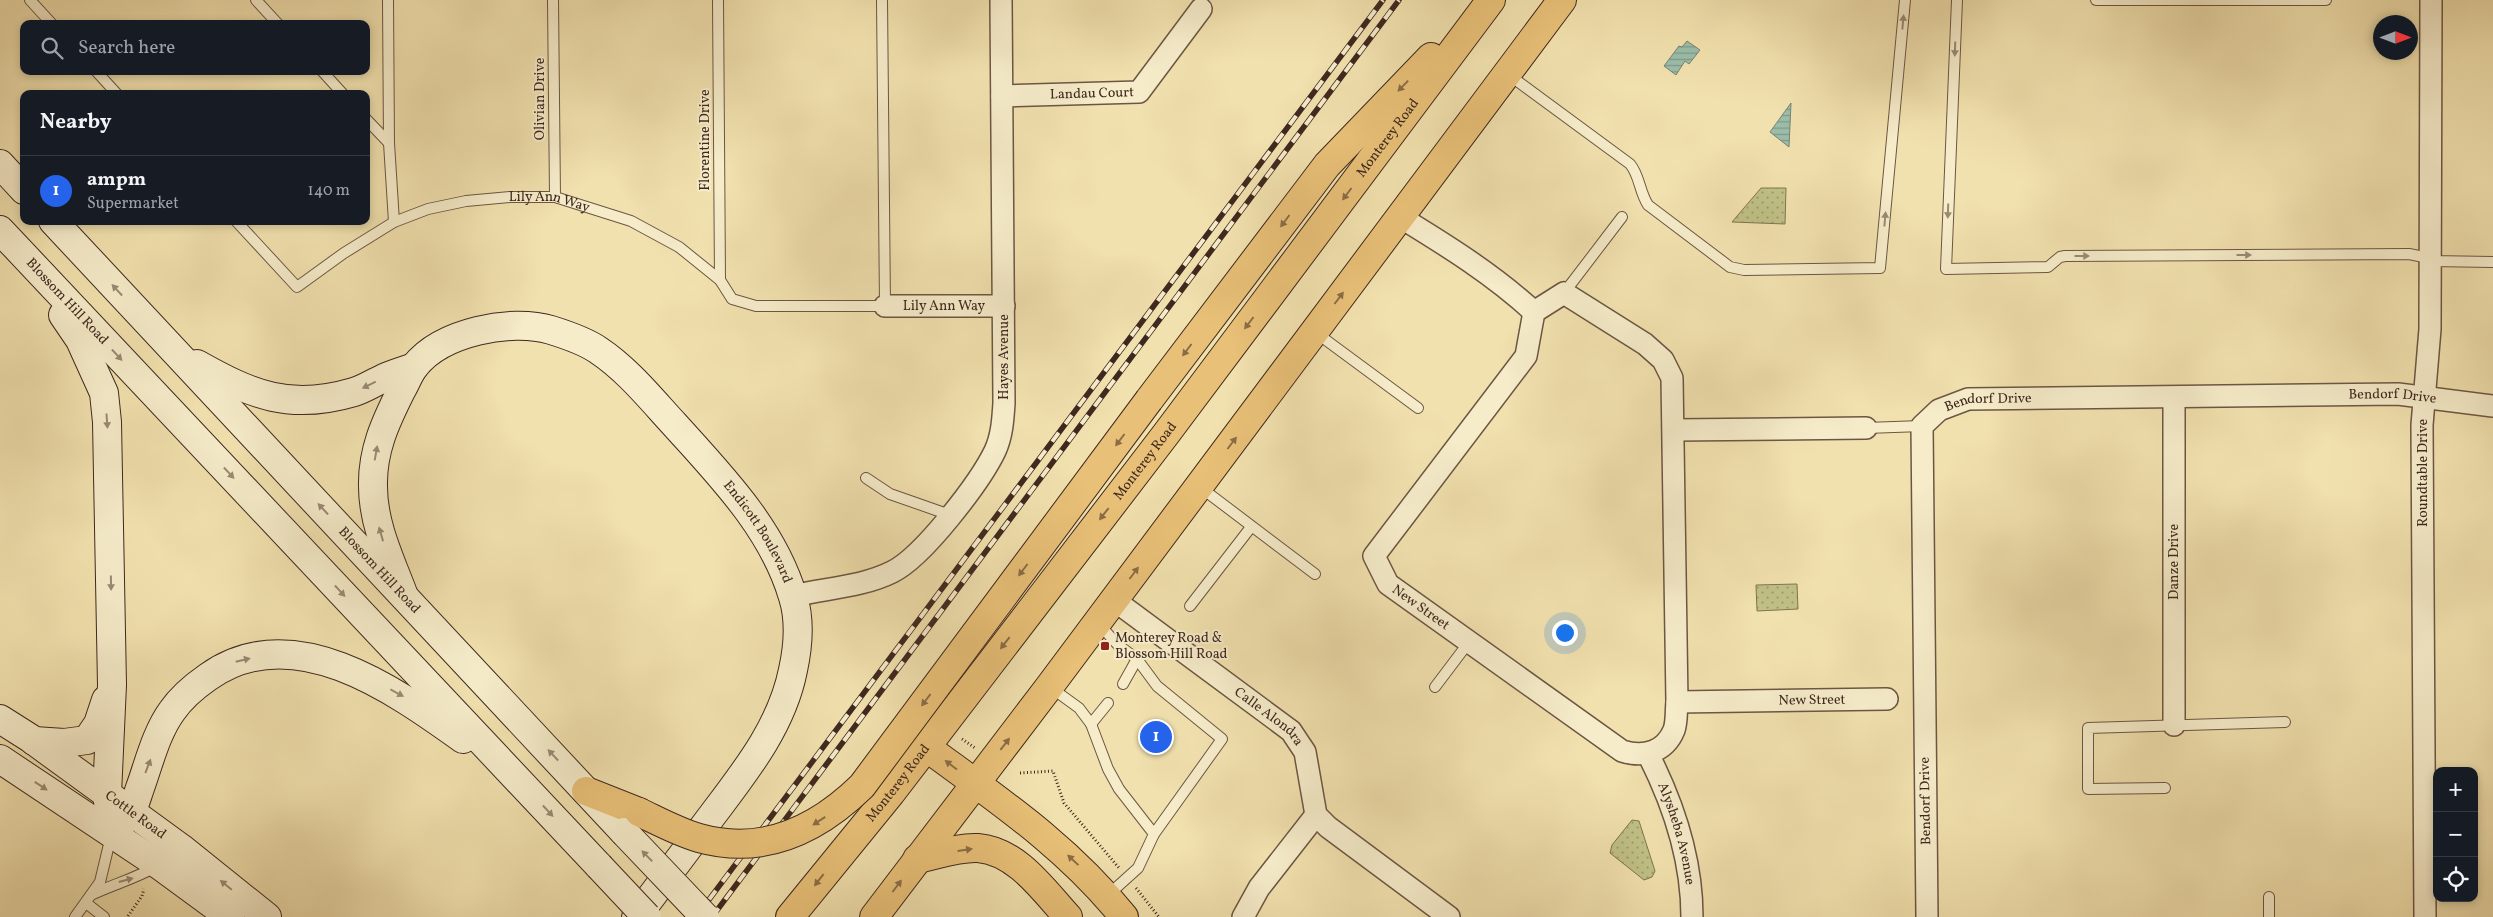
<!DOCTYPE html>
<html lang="en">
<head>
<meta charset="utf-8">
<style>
	body { margin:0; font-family:Vollkorn,serif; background:#20242c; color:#f1f3f6 }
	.controls { position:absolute; right:15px; bottom:15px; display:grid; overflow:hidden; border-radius:10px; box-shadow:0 2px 8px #0003 }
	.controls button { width:45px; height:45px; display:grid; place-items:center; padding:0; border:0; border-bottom:1px solid #363941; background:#171b24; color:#f1f3f6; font:25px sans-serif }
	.compass { position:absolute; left:2373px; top:15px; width:45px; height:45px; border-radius:50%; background:#171b24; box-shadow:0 2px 8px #0003; rotate:90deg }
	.you { position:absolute; left:1564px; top:632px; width:18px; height:18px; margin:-12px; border:4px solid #fff; border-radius:50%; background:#1a73e8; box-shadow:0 0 0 8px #1a73e833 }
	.badge { display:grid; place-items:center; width:32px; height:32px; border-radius:50%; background:#2563eb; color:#fff; font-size:16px; font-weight:700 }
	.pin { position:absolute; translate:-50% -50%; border:2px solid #fff; box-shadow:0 1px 5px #0006 }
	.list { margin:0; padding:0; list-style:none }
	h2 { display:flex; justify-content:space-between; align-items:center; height:65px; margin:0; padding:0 20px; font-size:21px }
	h2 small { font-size:16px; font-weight:400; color:#9ea1a6 }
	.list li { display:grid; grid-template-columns:32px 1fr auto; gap:15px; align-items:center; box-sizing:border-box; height:70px; padding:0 20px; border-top:1px solid #363941 }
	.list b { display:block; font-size:19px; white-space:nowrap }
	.list p { margin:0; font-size:16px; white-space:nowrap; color:#9ea1a6 }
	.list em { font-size:16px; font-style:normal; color:#9ea1a6 }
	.icon { flex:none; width:28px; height:28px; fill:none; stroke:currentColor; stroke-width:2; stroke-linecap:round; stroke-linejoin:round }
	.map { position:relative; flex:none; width:2493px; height:917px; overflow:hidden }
	.search { position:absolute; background:#171b24; box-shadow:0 2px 8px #0003; left:20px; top:20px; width:350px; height:55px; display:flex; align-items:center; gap:12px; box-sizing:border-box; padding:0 18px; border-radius:10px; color:#9ea1a6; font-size:19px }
	.panel { position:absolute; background:#171b24; box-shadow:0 2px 8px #0003; left:20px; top:90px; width:350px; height:135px; border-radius:10px }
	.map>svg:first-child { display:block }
	.park { fill:url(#park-dots); stroke:#807452 }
	.water { fill:url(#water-rules); stroke:#768273 }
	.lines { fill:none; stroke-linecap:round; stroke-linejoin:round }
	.lane-casing { stroke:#6c5643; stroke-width:12 }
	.street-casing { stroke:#6c5643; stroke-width:24 }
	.secondary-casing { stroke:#3f281f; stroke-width:30 }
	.primary-casing { stroke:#3f281f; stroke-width:30 }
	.path { stroke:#3f281f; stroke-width:3; stroke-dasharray:1 2.5; stroke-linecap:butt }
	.lane { stroke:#f6ecca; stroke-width:10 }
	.street { stroke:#f6ecca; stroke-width:21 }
	.secondary { stroke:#f6ecca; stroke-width:28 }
	.primary { stroke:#e8c077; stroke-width:28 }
	.rail-casing { stroke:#3f281f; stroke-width:5.5 }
	.rail { stroke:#f6ecca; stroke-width:4; stroke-dasharray:11; stroke-linecap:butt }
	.secondary-bridge-casing { stroke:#3f281f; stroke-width:30; stroke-linecap:butt }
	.primary-bridge-casing { stroke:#3f281f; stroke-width:30; stroke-linecap:butt }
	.secondary-bridge { stroke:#f6ecca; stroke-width:28 }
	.primary-bridge { stroke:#e8c077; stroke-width:28 }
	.oneway { fill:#9a8a74 }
	.oneway2 { fill:#8b6c47 }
	.poi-dot { fill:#8f2418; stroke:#f6ecca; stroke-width:2 }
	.labels { text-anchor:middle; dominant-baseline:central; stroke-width:4; stroke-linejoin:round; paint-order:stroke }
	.street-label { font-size:14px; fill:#3f281f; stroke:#f6ecca }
	.poi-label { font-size:14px; fill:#3f281f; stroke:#f6ecca; text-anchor:start }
</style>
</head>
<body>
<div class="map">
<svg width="2493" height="917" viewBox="0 0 2493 917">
	<defs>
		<pattern id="park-dots" width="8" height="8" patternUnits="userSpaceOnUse" patternTransform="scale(1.25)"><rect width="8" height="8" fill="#c0c186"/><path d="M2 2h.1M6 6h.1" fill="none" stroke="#9d9d6d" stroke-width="1.8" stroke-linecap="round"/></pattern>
		<pattern id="water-rules" width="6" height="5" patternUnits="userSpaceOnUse" patternTransform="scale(1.25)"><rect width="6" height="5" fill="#9bbeab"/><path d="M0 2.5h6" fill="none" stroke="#809a8b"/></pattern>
	</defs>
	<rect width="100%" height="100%" fill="#f1e1ae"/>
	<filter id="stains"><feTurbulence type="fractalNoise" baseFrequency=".004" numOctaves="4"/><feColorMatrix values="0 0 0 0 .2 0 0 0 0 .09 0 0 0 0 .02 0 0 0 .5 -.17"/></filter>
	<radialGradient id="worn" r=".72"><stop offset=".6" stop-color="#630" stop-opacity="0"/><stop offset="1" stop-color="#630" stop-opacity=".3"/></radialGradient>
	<path class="park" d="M1761 188H1786L1785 224 1732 222Z
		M1797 584 1798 609 1757 611 1756 585Z
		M1632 820 1639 821 1655 871 1652 877 1644 880 1610 853 1612 845Z"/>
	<path class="water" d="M1687 41 1700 50 1689 64 1685 61 1676 75 1664 66 1679 46 1682 47Z
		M1791 103 1789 147 1770 132Z"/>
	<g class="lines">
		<g class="lane-casing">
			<g id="lane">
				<path d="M30 0 52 24"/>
				<path d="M256 0 278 24"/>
				<path d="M388 0 389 143 394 222"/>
				<path d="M553 0 555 197"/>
				<path d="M718 0 720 280"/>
				<path d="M1957 0 1946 269 2048 267 2060 257 2065 256 2409 254 2424 257 2430 261 2493 262"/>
				<path d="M2096 0H2326"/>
				<path d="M96 71 117 94"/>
				<path d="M322 71 343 94"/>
				<path d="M1509 75 1630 164C1640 176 1639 191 1648 205L1730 267 1744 270 1880 268 1905 0"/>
				<path d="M366 119 389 143"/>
				<path id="s1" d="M236 221 297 287 344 253 394 222 428 209 466 201 510 197H555L631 221 679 247 720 280 732 299 756 306H885L882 0"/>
				<path d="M1564 293 1622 217"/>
				<path d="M1315 332 1418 408"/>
				<path d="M1866 428 1922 426"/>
				<path d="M866 478 890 494 950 515"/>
				<path d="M1200 487 1315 574"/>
				<path d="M1190 606 1251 527"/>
				<path d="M1098 623 1118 645 1137 659 1157 686 1222 739 1154 834 1138 868 1107 896"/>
				<path d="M1123 684 1137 659"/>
				<path d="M1050 687 1079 708 1091 724 1108 769 1119 789 1154 834"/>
				<path d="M1435 687 1469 642"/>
				<path d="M1091 724 1108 703"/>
				<path d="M2165 788 2088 789V728L2285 722"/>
				<path d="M93 894C114 884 137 878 157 866"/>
				<path d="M86 903 104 917"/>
				<path d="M75 917 100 882 111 836"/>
				<path d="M2269 917V897"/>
			</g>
		</g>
		<g class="street-casing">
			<g id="street">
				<path id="s2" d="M1002 96 1139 92 1201 9"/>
				<path id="s3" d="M1400 217C1446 245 1494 275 1534 312L1526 356 1374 556 1388 584 1622 751C1644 758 1665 752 1674 730 1677 722 1676 710 1677 702L1672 378 1663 360 1645 344 1564 293 1534 312"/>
				<path id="s4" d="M885 306H1004"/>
				<path d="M1674 430 1866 428"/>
				<path d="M793 596C826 588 862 587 892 572 923 557 980 482 995 451 1002 436 1003 419 1004 403L1001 0"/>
				<path id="s5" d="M1114 600 1291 731 1305 752 1316 815 1328 827 1449 917"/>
				<path id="s6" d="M1677 702 1887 699"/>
				<path d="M2174 725V398"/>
				<path id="s7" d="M1648 754C1673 803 1692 861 1692 917"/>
				<path d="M1243 917 1259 888 1316 815"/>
				<path id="s8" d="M1927 917 1922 426 1939 410 1968 399 2398 394 2493 406"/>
				<path d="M2425 917 2422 425 2430 329 2431 0"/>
			</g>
		</g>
		<g class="secondary-casing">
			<g id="secondary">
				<path d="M0 164 24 190"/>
				<path id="s9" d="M53 221 624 832"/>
				<path id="s10" d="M0 230 599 866"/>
				<path d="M63 315 80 340 104 393 107 422 112 685 107 794 112 832"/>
				<path d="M197 364C252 395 290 411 354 392 364 389 373 383 382 379 392 374 404 371 414 367"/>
				<path id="s11" d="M404 596C391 561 373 525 373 487 372 451 385 423 401 391 406 383 409 373 415 366 442 332 511 318 551 330 567 335 585 341 598 350 628 370 651 399 675 425 721 476 773 529 793 597 800 619 798 647 793 670 782 726 745 772 711 817 686 850 661 884 636 917"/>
				<path id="s12" d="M0 719 30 738 181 848 267 917"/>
				<path d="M34 741 64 743 87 740 98 724 106 700"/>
				<path d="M0 759 159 865 230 917"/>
				<path d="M112 832C117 826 125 820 130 813 135 806 137 796 140 788 149 763 156 733 172 711 181 698 195 686 208 677 292 617 393 689 463 739"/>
			</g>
		</g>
		<g class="primary-casing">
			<g id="primary">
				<path d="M1149 400 1327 165 1431 57"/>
				<path d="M926 747C998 800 1067 846 1124 917"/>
				<path d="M586 791 639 812"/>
				<path d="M917 859C937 855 958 847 978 848 1017 851 1044 891 1068 917"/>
				<path id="s13" d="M790 917 891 793 1166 434 1491 0"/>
				<path d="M874 917 1049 687 1562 0"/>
			</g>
		</g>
		<path class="path" d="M962 739 975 748
			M1020 773 1053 771 1064 803 1119 868
			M1136 888 1159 917
			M128 916 142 896 144 889"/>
		<use href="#lane" class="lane"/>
		<use href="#street" class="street"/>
		<use href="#secondary" class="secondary"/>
		<use href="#primary" class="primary"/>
		<g class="rail-casing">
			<path id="rail" d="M696 917 1383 0
				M712 917 1399 0"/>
		</g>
		<use href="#rail" class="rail"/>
		<g class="secondary-bridge-casing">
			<path id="secondary-bridge" d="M624 832 705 917
				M599 866 647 917"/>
		</g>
		<g class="primary-bridge-casing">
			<path id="primary-bridge" d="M639 812C658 821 678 832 699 838 763 856 817 830 862 786L1149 400"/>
		</g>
		<use href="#secondary-bridge" class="secondary-bridge"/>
		<use href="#primary-bridge" class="primary-bridge"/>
	</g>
	<defs><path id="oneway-solid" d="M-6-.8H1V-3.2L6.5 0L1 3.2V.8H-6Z" transform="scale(1.25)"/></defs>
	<g class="oneway">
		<use href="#oneway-solid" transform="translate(1903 22) rotate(-85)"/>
		<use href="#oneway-solid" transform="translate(1955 49) rotate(92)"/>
		<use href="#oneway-solid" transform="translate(1948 211) rotate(92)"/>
		<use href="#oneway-solid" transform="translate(1885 219) rotate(-85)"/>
		<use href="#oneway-solid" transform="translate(2244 255)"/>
		<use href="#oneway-solid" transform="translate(2082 256)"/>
		<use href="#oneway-solid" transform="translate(117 290) rotate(-133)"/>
		<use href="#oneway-solid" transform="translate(117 355) rotate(47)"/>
		<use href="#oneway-solid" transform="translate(369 385) rotate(154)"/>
		<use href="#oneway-solid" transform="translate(107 421) rotate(86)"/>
		<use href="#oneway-solid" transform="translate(376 453) rotate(-80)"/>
		<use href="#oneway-solid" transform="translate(229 473) rotate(47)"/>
		<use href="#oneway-solid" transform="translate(323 509) rotate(-133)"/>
		<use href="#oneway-solid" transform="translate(381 534) rotate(-106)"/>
		<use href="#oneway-solid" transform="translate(111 583) rotate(89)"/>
		<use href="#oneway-solid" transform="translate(340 591) rotate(47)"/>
		<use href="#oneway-solid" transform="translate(243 660) rotate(-13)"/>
		<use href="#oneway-solid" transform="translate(397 693) rotate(28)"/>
		<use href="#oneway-solid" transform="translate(553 755) rotate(-133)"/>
		<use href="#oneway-solid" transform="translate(148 766) rotate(-69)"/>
		<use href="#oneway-solid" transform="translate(41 786) rotate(33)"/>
		<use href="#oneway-solid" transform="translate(548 811) rotate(47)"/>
		<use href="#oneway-solid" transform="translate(647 856) rotate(-134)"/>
		<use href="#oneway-solid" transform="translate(126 880) rotate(-15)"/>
		<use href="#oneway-solid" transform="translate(226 885) rotate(-141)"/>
	</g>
	<g class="oneway2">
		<use href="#oneway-solid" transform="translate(1403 86) rotate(134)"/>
		<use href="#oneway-solid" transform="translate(1347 194) rotate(127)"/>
		<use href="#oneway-solid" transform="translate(1285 221) rotate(127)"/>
		<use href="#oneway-solid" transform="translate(1339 298) rotate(-53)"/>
		<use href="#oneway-solid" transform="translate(1249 323) rotate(127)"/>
		<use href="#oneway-solid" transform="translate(1187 350) rotate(127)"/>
		<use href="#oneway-solid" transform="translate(1120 440) rotate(127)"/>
		<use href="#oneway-solid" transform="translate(1232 443) rotate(-53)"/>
		<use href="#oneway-solid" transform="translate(1104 514) rotate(128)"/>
		<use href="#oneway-solid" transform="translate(1023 570) rotate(127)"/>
		<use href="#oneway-solid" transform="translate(1134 573) rotate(-53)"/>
		<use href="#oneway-solid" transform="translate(1005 643) rotate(128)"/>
		<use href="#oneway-solid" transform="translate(926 700) rotate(127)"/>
		<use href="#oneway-solid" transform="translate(1005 744) rotate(-52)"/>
		<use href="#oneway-solid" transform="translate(951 765) rotate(-143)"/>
		<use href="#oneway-solid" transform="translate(819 821) rotate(147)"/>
		<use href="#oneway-solid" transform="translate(965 850) rotate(-8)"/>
		<use href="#oneway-solid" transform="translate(1073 860) rotate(-137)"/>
		<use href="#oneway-solid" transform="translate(819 880) rotate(128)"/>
		<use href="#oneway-solid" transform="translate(897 886) rotate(-53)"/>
	</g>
	<rect class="poi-dot" x="1100" y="641" width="10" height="10" rx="2.5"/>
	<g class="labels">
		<g class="street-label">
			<text stroke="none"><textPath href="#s2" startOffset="90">Landau Court</textPath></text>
			<text transform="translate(540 99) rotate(-90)">Olivian Drive</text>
			<text stroke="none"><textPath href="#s13" startOffset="982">Monterey Road</textPath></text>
			<text transform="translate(705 140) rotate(-90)">Florentine Drive</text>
			<text stroke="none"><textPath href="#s1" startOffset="366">Lily Ann Way</textPath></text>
			<text stroke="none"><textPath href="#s10" startOffset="98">Blossom Hill Road</textPath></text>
			<text stroke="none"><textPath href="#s4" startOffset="59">Lily Ann Way</textPath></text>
			<text transform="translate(1004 357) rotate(-90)">Hayes Avenue</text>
			<text stroke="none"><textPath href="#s8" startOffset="970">Bendorf Drive</textPath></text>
			<text stroke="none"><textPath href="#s8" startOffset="565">Bendorf Drive</textPath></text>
			<text stroke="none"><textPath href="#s13" startOffset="578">Monterey Road</textPath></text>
			<text transform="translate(2423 473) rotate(-90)">Roundtable Drive</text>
			<text stroke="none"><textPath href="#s11" startOffset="686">Endicott Boulevard</textPath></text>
			<text transform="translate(2174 562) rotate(-90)">Danze Drive</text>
			<text stroke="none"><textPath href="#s9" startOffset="478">Blossom Hill Road</textPath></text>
			<text stroke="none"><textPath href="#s3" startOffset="532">New Street</textPath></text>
			<text stroke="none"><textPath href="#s6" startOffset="135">New Street</textPath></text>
			<text stroke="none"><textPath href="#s5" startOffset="194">Calle Alondra</textPath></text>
			<text stroke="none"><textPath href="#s13" startOffset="172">Monterey Road</textPath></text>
			<text transform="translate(1926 801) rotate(-91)">Bendorf Drive</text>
			<text stroke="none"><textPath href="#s12" startOffset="166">Cottle Road</textPath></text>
			<text stroke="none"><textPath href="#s7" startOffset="85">Alysheba Avenue</textPath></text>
		</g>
		<g class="poi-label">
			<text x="1115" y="638">Monterey Road &amp;<tspan x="1115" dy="16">Blossom Hill Road</tspan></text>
		</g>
	</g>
	<rect width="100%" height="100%" filter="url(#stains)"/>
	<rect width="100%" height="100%" fill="url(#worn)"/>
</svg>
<div class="controls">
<button>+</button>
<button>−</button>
<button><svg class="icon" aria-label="locate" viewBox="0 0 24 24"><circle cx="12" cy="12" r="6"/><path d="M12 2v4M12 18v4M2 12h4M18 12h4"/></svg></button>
</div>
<svg class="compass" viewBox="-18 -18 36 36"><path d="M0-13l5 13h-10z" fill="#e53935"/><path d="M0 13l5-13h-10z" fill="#9ea1a6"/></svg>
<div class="you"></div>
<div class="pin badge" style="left:1156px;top:737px">1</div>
<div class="search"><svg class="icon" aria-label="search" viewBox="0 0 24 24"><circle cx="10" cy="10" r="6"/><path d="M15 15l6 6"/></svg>Search here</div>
<section class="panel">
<h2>Nearby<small></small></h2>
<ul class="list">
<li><span class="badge">1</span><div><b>ampm</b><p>Supermarket</p></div><em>140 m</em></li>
</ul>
</section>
</div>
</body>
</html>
